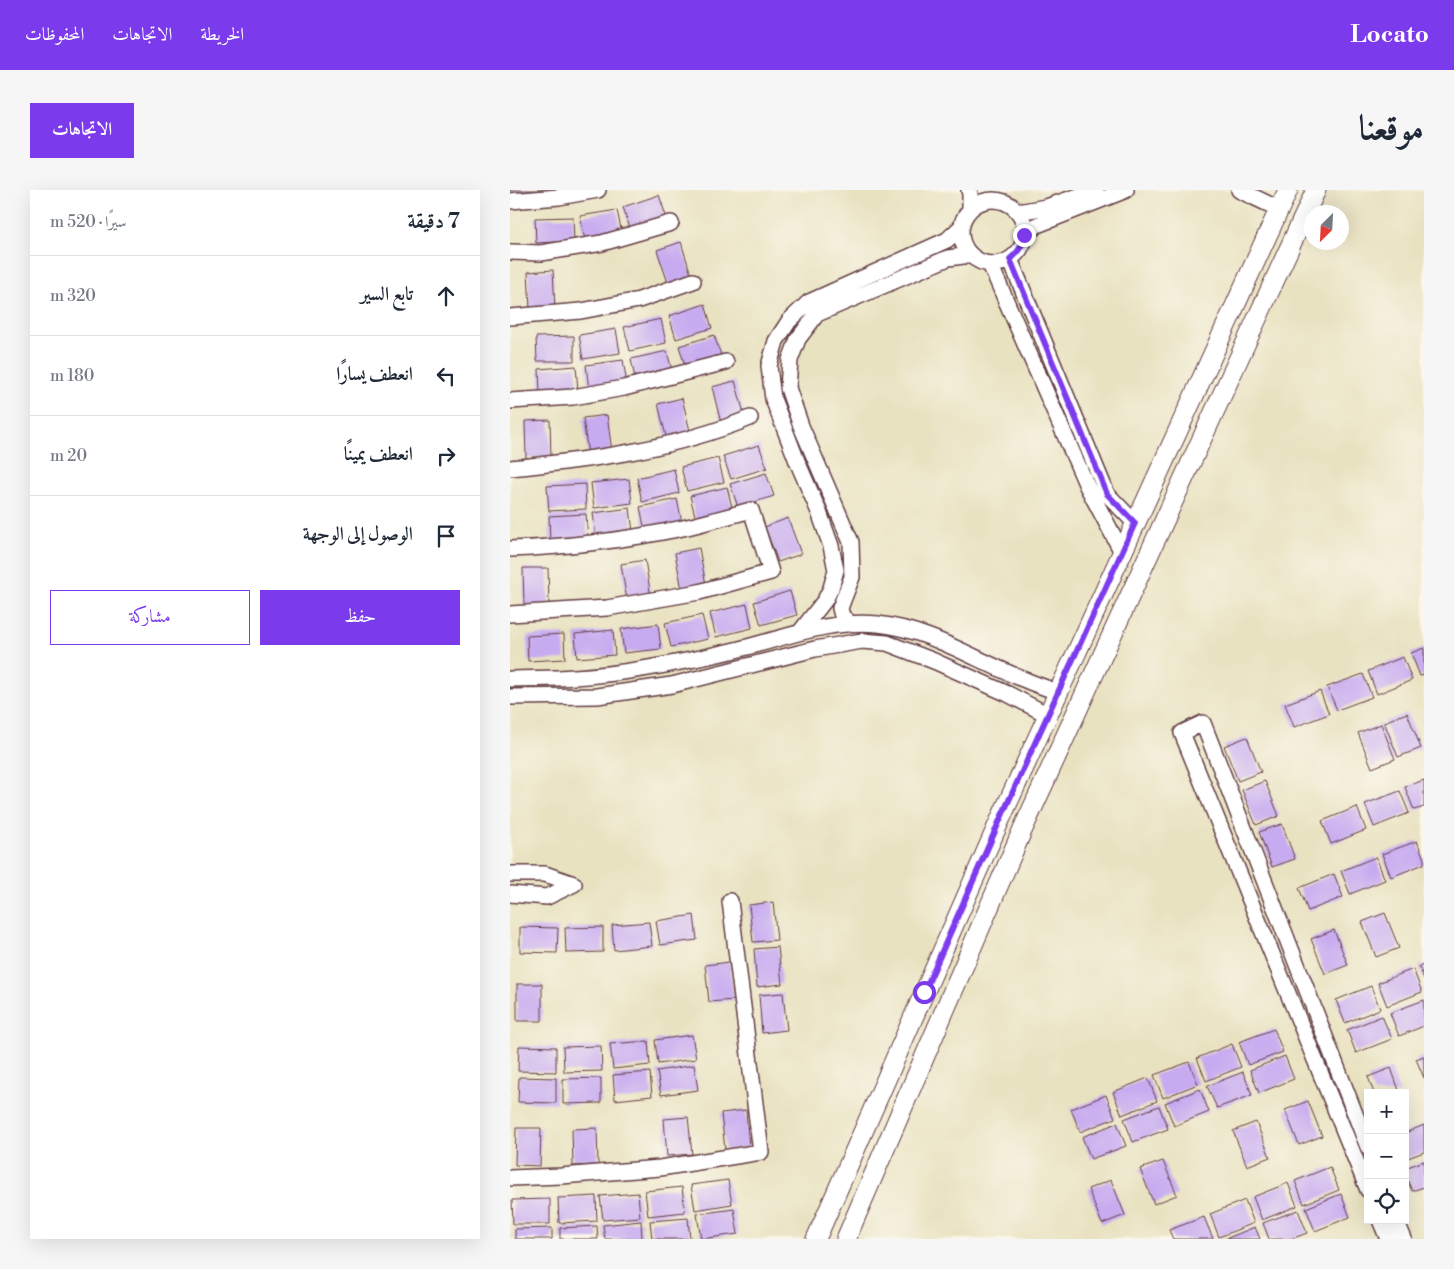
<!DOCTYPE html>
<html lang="ar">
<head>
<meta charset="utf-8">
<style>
	body { margin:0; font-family:"Libre Bodoni",Amiri,serif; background:#f6f6f7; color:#1f2937; direction:rtl }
	.controls { position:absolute; right:15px; bottom:15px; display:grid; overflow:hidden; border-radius:0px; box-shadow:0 5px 20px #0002 }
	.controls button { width:45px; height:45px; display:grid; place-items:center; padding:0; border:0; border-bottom:1px solid #e0e1e3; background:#fff; color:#1f2937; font:25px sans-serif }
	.compass { position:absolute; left:794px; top:15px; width:45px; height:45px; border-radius:50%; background:#fff; box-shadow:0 5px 20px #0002; rotate:204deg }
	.stop { position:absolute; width:15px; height:15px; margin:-11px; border:4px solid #7c3aed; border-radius:50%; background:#fff }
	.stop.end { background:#7c3aed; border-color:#fff; box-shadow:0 1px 5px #0008 }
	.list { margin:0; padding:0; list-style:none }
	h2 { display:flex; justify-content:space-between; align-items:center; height:65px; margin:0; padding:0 20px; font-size:21px }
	h2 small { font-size:16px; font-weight:400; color:#747a83 }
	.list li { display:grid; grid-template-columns:32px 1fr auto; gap:15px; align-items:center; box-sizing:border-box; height:80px; padding:0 20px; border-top:1px solid #e0e1e3 }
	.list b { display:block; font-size:19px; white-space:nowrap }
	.list em { font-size:16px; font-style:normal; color:#747a83 }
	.actions { display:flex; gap:10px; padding:15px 20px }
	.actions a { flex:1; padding:11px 0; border:1px solid #7c3aed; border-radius:0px; text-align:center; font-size:18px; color:#7c3aed }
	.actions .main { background:#7c3aed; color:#fff }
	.icon { flex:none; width:28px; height:28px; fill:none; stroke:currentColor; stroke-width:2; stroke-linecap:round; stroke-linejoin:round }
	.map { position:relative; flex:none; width:914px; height:1049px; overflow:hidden; direction:ltr; border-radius:0px }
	header { display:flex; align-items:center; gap:30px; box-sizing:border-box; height:70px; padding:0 25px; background:#7c3aed; color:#fff }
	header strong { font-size:24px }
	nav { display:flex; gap:28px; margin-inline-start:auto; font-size:18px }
	.intro { display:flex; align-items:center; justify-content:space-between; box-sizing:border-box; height:120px; padding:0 30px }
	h1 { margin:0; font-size:35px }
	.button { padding:12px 22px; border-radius:0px; background:#7c3aed; color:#fff; font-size:18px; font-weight:700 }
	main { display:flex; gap:30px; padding:0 30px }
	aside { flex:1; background:#fff; border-radius:0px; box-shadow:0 5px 20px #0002 }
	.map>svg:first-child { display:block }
	.building { fill:#c7abf0 }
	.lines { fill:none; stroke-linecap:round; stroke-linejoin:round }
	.minor-casing { stroke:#623c42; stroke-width:18 }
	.major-casing { stroke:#623c42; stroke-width:21 }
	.minor { stroke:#fff; stroke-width:15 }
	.major { stroke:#fff; stroke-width:19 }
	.route { stroke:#7c3aed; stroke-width:6 }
</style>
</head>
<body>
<header>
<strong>Locato</strong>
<nav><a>الخريطة</a><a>الاتجاهات</a><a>المحفوظات</a></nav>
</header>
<div class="intro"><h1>موقعنا</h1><a class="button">الاتجاهات</a></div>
<main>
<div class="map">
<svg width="914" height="1049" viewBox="0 0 914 1049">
	<rect width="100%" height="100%" fill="#fbf7ec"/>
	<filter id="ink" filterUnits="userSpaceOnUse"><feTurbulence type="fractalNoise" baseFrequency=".02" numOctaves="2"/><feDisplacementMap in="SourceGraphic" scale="10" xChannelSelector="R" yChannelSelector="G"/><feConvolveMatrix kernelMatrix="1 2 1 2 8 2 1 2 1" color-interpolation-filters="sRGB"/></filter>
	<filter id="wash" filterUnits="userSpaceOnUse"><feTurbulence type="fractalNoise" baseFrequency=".0096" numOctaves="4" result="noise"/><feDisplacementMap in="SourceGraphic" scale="20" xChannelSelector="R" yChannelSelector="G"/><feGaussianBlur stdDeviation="1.12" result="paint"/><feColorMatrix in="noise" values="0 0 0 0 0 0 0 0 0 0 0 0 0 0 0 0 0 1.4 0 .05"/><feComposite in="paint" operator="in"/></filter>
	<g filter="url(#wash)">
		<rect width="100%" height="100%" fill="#e9e2c1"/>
		<g id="blocks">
			<path class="building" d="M0 0H36V2L0 3Z
				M149 5 157 29 121 41 113 17Z
				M107 20 112 44 75 50 70 26Z
				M63 27 64 51 26 53 25 28Z
				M171 52 182 88 159 96 147 60Z
				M43 80 45 118 20 119 18 82Z
				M195 114 202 138 166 149 159 126Z
				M151 129 156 153 120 161 114 137Z
				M106 139 110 163 73 169 69 145Z
				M204 145 212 168 176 179 169 156Z
				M64 146V171H27L26 147Z
				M157 161 163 185 126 193 121 169Z
				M113 170 117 194 79 200 76 175Z
				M66 176 68 201 30 203 29 179Z
				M225 191 235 227 211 233 202 197Z
				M172 208 181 245 157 250 148 214Z
				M97 225 102 262 78 265 73 228Z
				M40 230 41 268H16L15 231Z
				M249 255 257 278 221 289 213 266Z
				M208 268 214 292 177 301 171 277Z
				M164 279 169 303 132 312 127 288Z
				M256 283 264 306 228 317 220 294Z
				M119 289 122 313 84 318 81 293Z
				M75 294 76 319 39 321 37 296Z
				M217 297 223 321 186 330 180 306Z
				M167 309 172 333 135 341 130 317Z
				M120 318 123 343 86 347 83 323Z
				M76 324 78 348 40 351 39 326Z
				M278 328 291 364 268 372 255 337Z
				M189 358 196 395 172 400 165 363Z
				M135 370 141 407 117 411 111 374Z
				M13 378H38L39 415 14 416Z
				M280 401 287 425 251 435 244 412Z
				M237 414 242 438 206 447 200 423Z
				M192 425 198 449 161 457 155 433Z
				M148 434 151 459 114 463 111 439Z
				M103 440 105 465 67 468 65 444Z
				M54 444 55 469 18 471 17 446Z
				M914 458V485L910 486 901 463Z
				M893 467 902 490 867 504 858 481Z
				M853 484 862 507 827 520 817 497Z
				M810 501 819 524 784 537 775 514Z
				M897 523 911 558 888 567 874 532Z
				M871 534 885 569 862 578 848 543Z
				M737 547 751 582 728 591 714 556Z
				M914 590V617L904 620 895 597Z
				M755 591 769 626 746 635 732 600Z
				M890 601 899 623 864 637 855 614Z
				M847 617 856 640 821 654 812 631Z
				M772 634 785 669 762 677 749 642Z
				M907 651 914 669V674L881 687 872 664Z
				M866 667 875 690 840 704 831 681Z
				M824 684 833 707 798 721 789 698Z
				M263 712 267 750 243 752 239 715Z
				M875 723 889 758 866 767 852 732Z
				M184 725 187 750 150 755 146 731Z
				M139 732 142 756 104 760 102 735Z
				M10 737 48 738 47 763 10 762Z
				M93 737V762L56 763 55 738Z
				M824 740 838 775 815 784 801 749Z
				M268 757 272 794 247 797 244 759Z
				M220 772 224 810 199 812 195 775Z
				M914 774V789L909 776Z
				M903 779 912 802 877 816 868 793Z
				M7 794H32V831H7Z
				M861 796 870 819 835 833 826 810Z
				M273 803 277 840 252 843 249 805Z
				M914 810V836L889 846 880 823Z
				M872 826 882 849 846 863 837 840Z
				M764 839 773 862 738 875 729 852Z
				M182 845 186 869 148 874 145 850Z
				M138 851 140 875 103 879 100 854Z
				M722 854 731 877 696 891 687 868Z
				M9 856 46 857V882L8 881Z
				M91 856 92 881 54 882 53 857Z
				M775 866 784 889 749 903 740 880Z
				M914 866V888L906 869Z
				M679 872 688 894 653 908 644 885Z
				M184 875 188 900 151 905 147 881Z
				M881 878 890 903H864L858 887Z
				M140 882 142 906 105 910 103 885Z
				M733 882 742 905 707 918 697 896Z
				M9 887 46 888V913L8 912Z
				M91 888V913L53 914V889Z
				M638 888 647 911 612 925 603 902Z
				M690 899 699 922 664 936 655 913Z
				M596 905 605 928 570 942 561 919Z
				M798 911 812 946 789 955 775 920Z
				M649 916 658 939 623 952 614 929Z
				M236 920 239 958 215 960 211 923Z
				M178 927 182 964 157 966 154 929Z
				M746 932 760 967 737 976 723 941Z
				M607 933 616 956 581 969 572 947Z
				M914 935V962L895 969V943Z
				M6 938H31L30 976 5 975Z
				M87 938 88 975 63 976 62 939Z
				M653 971 667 1005 644 1014 630 979Z
				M914 971V997L902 1001 895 984V978Z
				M820 977 829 1000 794 1014 785 991Z
				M218 990 222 1014 185 1020 181 995Z
				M601 990 615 1025 592 1034 578 999Z
				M778 993 787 1016 752 1030 743 1007Z
				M172 997 175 1022 138 1026 135 1001Z
				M128 1003 130 1027 93 1030 90 1006Z
				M831 1004 840 1027 805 1041 796 1018Z
				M86 1006 87 1031 49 1033 48 1008Z
				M40 1009V1034H3L2 1010Z
				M735 1010 744 1033 709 1047 700 1024Z
				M224 1019 228 1044 191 1049 187 1024Z
				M788 1020 797 1043 781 1049H759L753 1033Z
				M694 1027 703 1049H663L659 1040Z
				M178 1028 180 1049H142L140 1031Z
				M131 1031 132 1049H95L93 1035Z
				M87 1036 88 1049H50V1038Z
				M745 1037 750 1049H715Z
				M42 1038V1049H5V1039Z"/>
		</g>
	</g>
	<g filter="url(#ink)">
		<use href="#blocks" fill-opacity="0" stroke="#623c42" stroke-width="1"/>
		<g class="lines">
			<g class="minor-casing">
				<path id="minor" d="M459 0 460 4V19
					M729 0 769 19
					M451 42a32 32 0 1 1 64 0a32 32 0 1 1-64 0Z
					M0 11 49 7 88 0
					M508 22 536 17 586 0
					M515 45 527 35 616 0
					M0 62 31 63 92 53 161 33
					M500 69 597 304 625 333
					M480 74 577 296 612 362
					M0 127 71 121 129 110 183 91
					M0 211 63 207 114 198 216 172
					M0 278C82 270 164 259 240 228
					M0 359C55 357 109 351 163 340 189 335 215 327 241 320L261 382 189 402 97 418 0 424
					M341 434 332 426 330 418 342 387 341 352 291 236 278 198 280 170 288 149 307 124 438 68 461 65
					M290 442 315 410 321 398 326 380 321 356 309 322 287 271 263 209 259 176 266 151 279 131 299 112 437 50 451 37
					M0 489C21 488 43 489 64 487 117 484 170 473 221 461 270 450 317 429 368 434 421 440 465 470 513 489 524 494 536 498 548 502
					M0 507 87 506 162 495 305 459 352 451 377 453 424 471 498 504 538 525
					M0 684H35L64 694 37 707 0 704
					M858 957 693 533 672 543 858 1000
					M0 988 51 986 150 978 251 962 220 711
					M870 1030 878 1049
					M886 1030 894 1049"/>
			</g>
			<g class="major-casing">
				<path id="major" d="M306 1049 490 630 778 0
					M336 1049 512 641 806 0"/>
			</g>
			<use href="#minor" class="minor"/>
			<use href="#major" class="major"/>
		</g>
	</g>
	<g class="lines" filter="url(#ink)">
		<path class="route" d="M414 802 490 630 625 333 597 304 500 69C508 62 513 56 514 45"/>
	</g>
</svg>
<div class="controls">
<button>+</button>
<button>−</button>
<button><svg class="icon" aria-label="locate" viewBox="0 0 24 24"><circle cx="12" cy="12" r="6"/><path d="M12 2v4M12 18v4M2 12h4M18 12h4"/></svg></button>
</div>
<svg class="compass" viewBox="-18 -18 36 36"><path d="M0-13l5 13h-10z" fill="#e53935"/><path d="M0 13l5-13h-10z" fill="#747a83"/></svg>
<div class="stop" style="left:414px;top:802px"></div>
<div class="stop end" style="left:514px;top:45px"></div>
</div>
<aside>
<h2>7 دقيقة<small>سيرًا · 520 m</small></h2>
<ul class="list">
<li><svg class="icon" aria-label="ahead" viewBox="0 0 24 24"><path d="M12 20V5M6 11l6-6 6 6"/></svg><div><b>تابع السير</b></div><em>320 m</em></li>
<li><svg class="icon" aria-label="left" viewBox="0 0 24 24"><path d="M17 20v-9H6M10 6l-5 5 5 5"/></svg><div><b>انعطف يسارًا</b></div><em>180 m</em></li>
<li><svg class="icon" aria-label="right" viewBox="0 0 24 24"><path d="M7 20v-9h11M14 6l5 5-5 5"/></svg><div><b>انعطف يمينًا</b></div><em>20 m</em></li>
<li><svg class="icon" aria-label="arrive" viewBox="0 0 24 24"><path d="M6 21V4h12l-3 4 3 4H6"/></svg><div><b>الوصول إلى الوجهة</b></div></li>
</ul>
<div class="actions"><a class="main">حفظ</a><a>مشاركة</a></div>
</aside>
</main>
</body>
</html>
